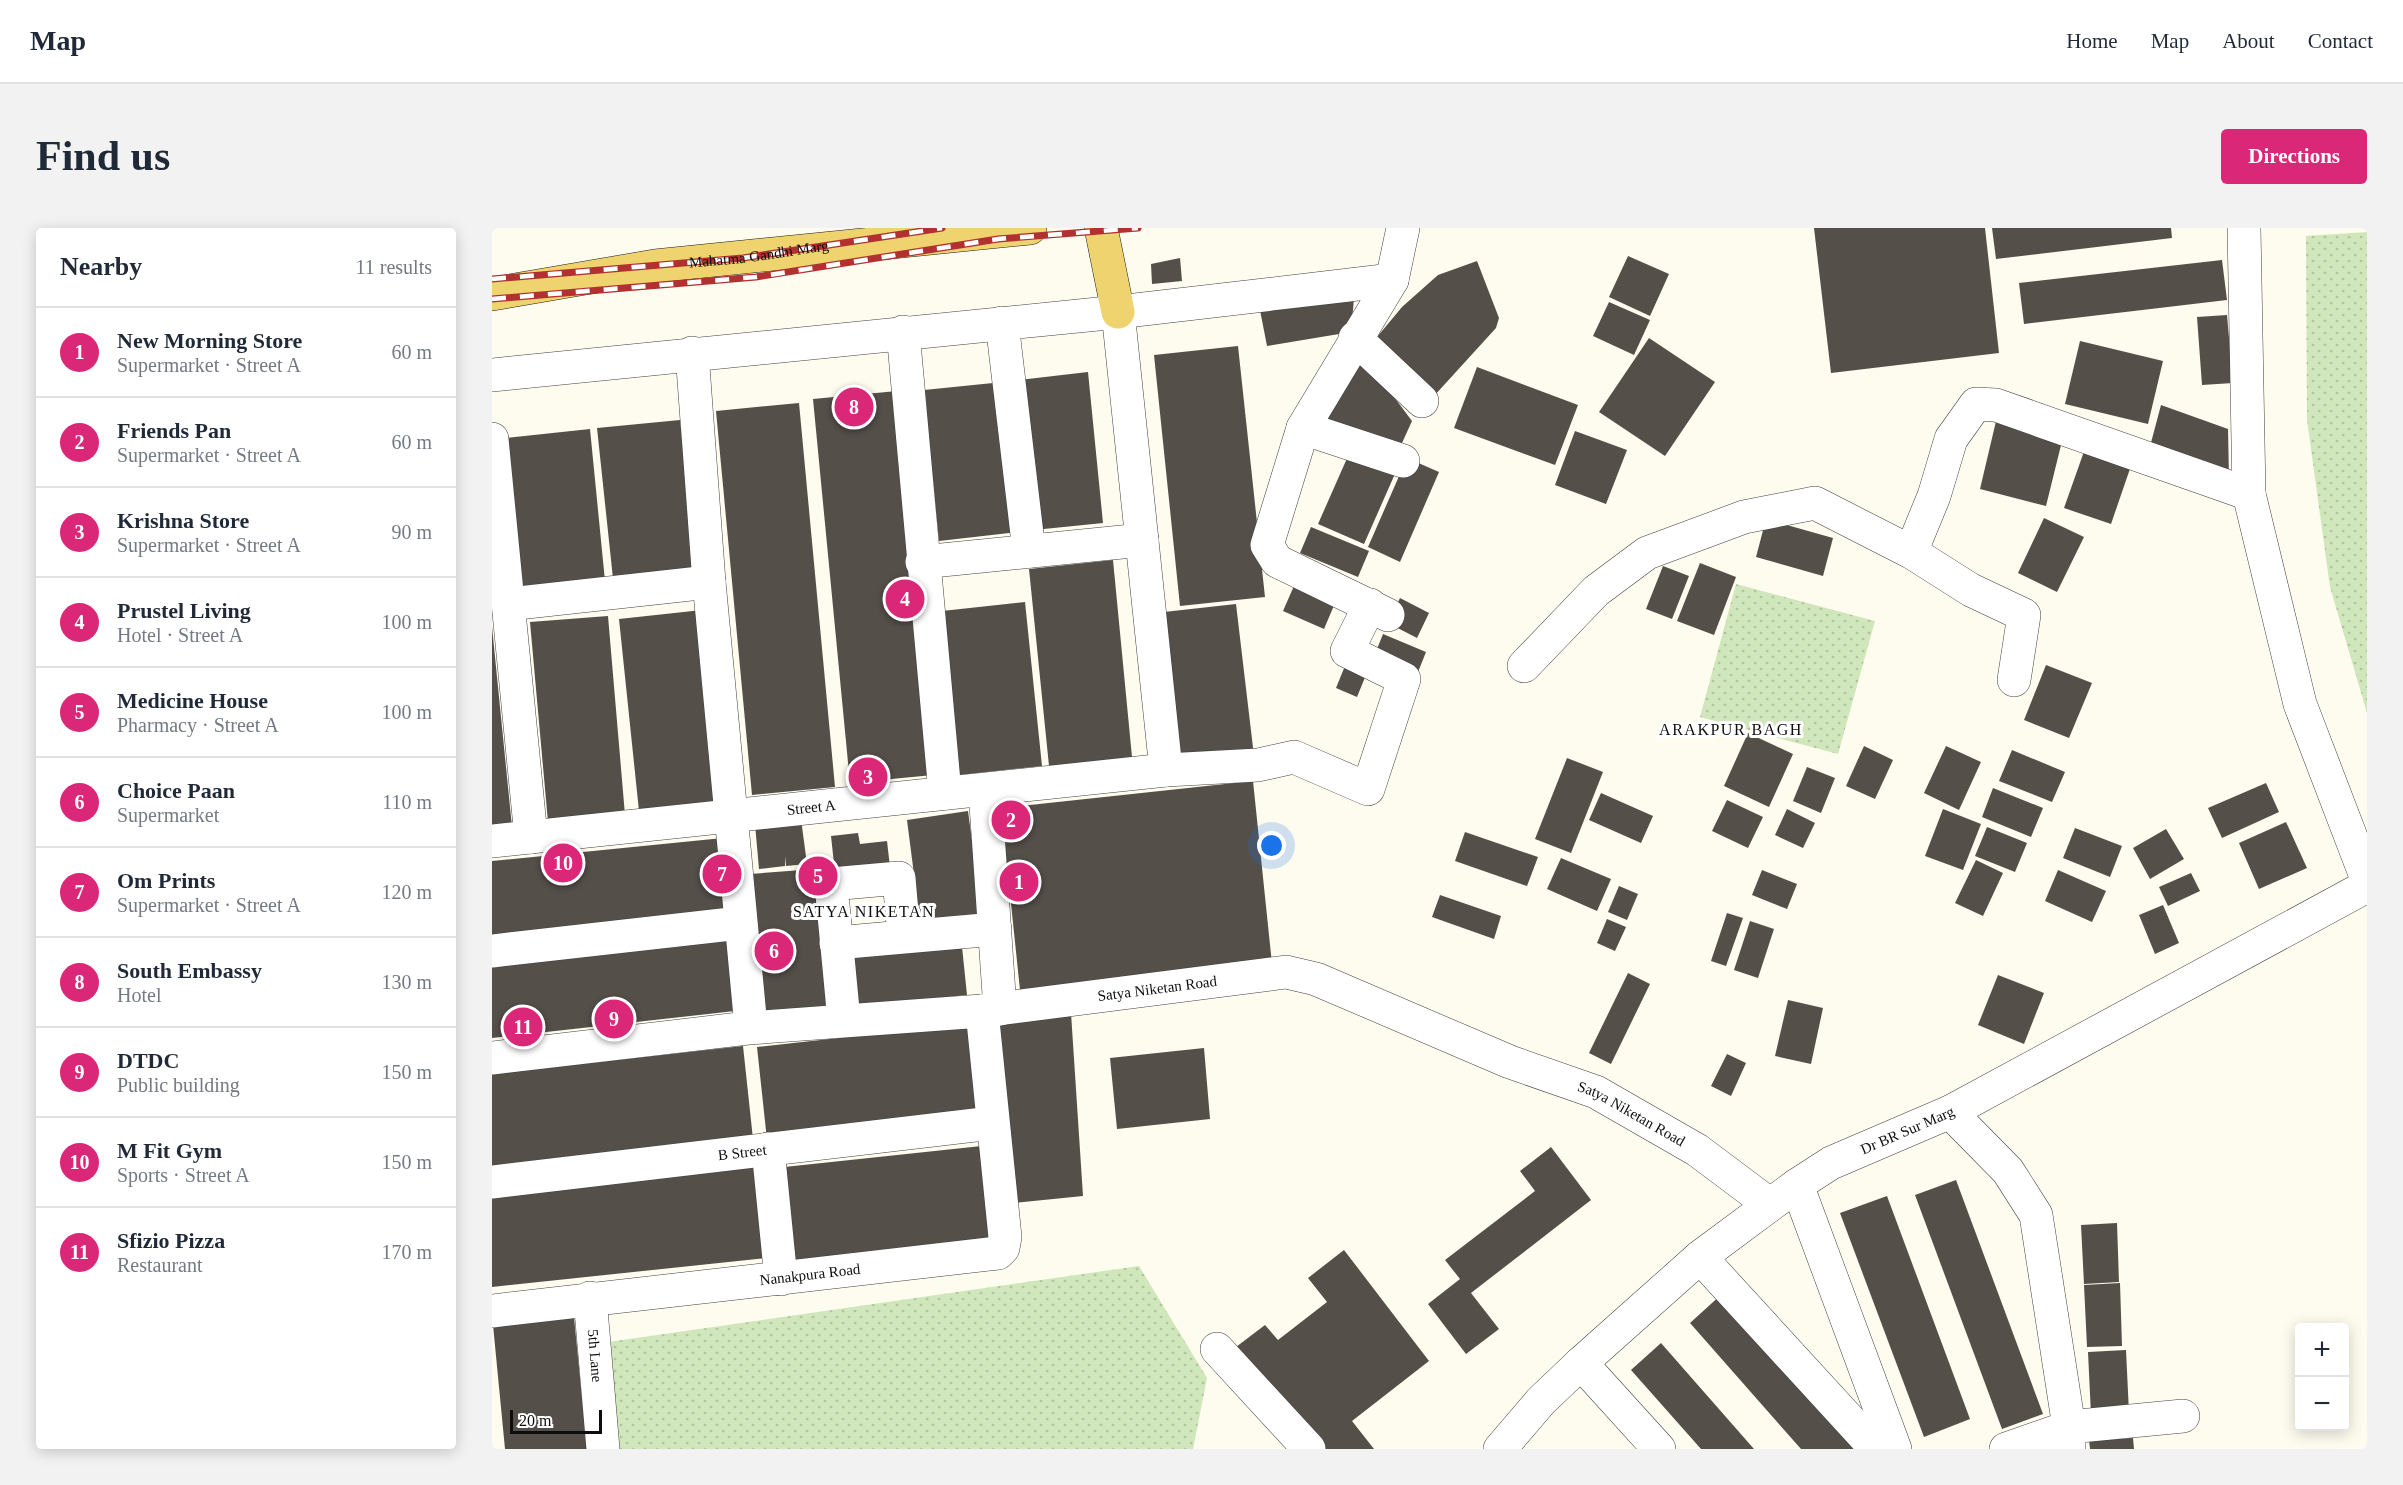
<!DOCTYPE html>
<html lang="en">
<head>
<meta charset="utf-8">
<style>
	body { margin:0; font-family:Georgia,serif; background:#f2f2f3; color:#1f2937 }
	.controls { position:absolute; right:18px; bottom:18px; display:grid; overflow:hidden; border-radius:6px; box-shadow:0 3px 15px #0003 }
	.controls button { width:54px; height:54px; display:grid; place-items:center; padding:0; border:0; border-bottom:2px solid #e0e1e3; background:#fff; color:#1f2937; font:30px sans-serif }
	.scale { position:absolute; left:18px; bottom:15px; width:92px; box-sizing:border-box; padding-left:6px; border:3px solid #0d0d0d; border-top:0; font-size:16px; line-height:21px; white-space:nowrap; color:#0d0d0d; -webkit-text-stroke:4px #fff; paint-order:stroke }
	.you { position:absolute; left:780px; top:618px; width:21px; height:21px; margin:-15px; border:4px solid #fff; border-radius:50%; background:#1a73e8; box-shadow:0 0 0 9px #1a73e833 }
	.badge { display:grid; place-items:center; width:39px; height:39px; border-radius:50%; background:#db2777; color:#fff; font-size:20px; font-weight:700 }
	.pin { position:absolute; translate:-50% -50%; border:3px solid #fff; box-shadow:0 2px 6px #0006 }
	.list { margin:0; padding:0; list-style:none }
	h2 { display:flex; justify-content:space-between; align-items:center; height:78px; margin:0; padding:0 24px; font-size:26px }
	h2 small { font-size:20px; font-weight:400; color:#747a83 }
	.list li { display:grid; grid-template-columns:39px 1fr auto; gap:18px; align-items:center; box-sizing:border-box; height:90px; padding:0 24px; border-top:2px solid #e0e1e3 }
	.list b { display:block; font-size:22px; white-space:nowrap }
	.list p { margin:0; font-size:20px; white-space:nowrap; color:#747a83 }
	.list em { font-size:20px; font-style:normal; color:#747a83 }
	.map { position:relative; flex:none; width:1875px; height:1221px; overflow:hidden; border-radius:6px }
	header { display:flex; align-items:center; gap:36px; box-sizing:border-box; height:84px; padding:0 30px; background:#fff; border-bottom:2px solid #e0e1e3 }
	header strong { font-size:28px }
	nav { display:flex; gap:33px; margin-inline-start:auto; font-size:21px }
	.intro { display:flex; align-items:center; justify-content:space-between; box-sizing:border-box; height:144px; padding:0 36px }
	h1 { margin:0; font-size:42px }
	.button { padding:15px 27px; border-radius:6px; background:#db2777; color:#fff; font-size:21px; font-weight:700 }
	main { display:flex; gap:36px; padding:0 36px }
	aside { flex:1; background:#fff; border-radius:6px; box-shadow:0 3px 15px #0003 }
	.map>svg:first-child { display:block }
	.park { fill:url(#park-dots) }
	.building { fill:#554f4a }
	.lines { fill:none; stroke-linecap:round; stroke-linejoin:round }
	.minor-casing { stroke:#404040; stroke-width:34 }
	.major-casing { stroke:#1e1e1e; stroke-width:34 }
	.minor { stroke:#fff; stroke-width:33 }
	.major { stroke:#eed36e; stroke-width:33 }
	.rail-casing { stroke:#b33031; stroke-width:7 }
	.rail { stroke:#fff; stroke-width:4.5; stroke-dasharray:14; stroke-linecap:butt }
	.labels { text-anchor:middle; dominant-baseline:central; stroke-width:6; stroke-linejoin:round; paint-order:stroke }
	.street-label { font-size:15px; fill:#0d0d0d; stroke:#fff }
	.neighbourhood-label { font-size:16px; letter-spacing:1.5px; fill:#0d0d0d; stroke:#fff }
</style>
</head>
<body>
<header>
<strong>Map</strong>
<nav><a>Home</a><a>Map</a><a>About</a><a>Contact</a></nav>
</header>
<div class="intro"><h1>Find us</h1><a class="button">Directions</a></div>
<main>
<aside>
<h2>Nearby<small>11 results</small></h2>
<ul class="list">
<li><span class="badge">1</span><div><b>New Morning Store</b><p>Supermarket · Street A</p></div><em>60 m</em></li>
<li><span class="badge">2</span><div><b>Friends Pan</b><p>Supermarket · Street A</p></div><em>60 m</em></li>
<li><span class="badge">3</span><div><b>Krishna Store</b><p>Supermarket · Street A</p></div><em>90 m</em></li>
<li><span class="badge">4</span><div><b>Prustel Living</b><p>Hotel · Street A</p></div><em>100 m</em></li>
<li><span class="badge">5</span><div><b>Medicine House</b><p>Pharmacy · Street A</p></div><em>100 m</em></li>
<li><span class="badge">6</span><div><b>Choice Paan</b><p>Supermarket</p></div><em>110 m</em></li>
<li><span class="badge">7</span><div><b>Om Prints</b><p>Supermarket · Street A</p></div><em>120 m</em></li>
<li><span class="badge">8</span><div><b>South Embassy</b><p>Hotel</p></div><em>130 m</em></li>
<li><span class="badge">9</span><div><b>DTDC</b><p>Public building</p></div><em>150 m</em></li>
<li><span class="badge">10</span><div><b>M Fit Gym</b><p>Sports · Street A</p></div><em>150 m</em></li>
<li><span class="badge">11</span><div><b>Sfizio Pizza</b><p>Restaurant</p></div><em>170 m</em></li>
</ul>
</aside>
<div class="map">
<svg width="1875" height="1221" viewBox="0 0 1875 1221">
	<defs>
		<pattern id="park-dots" width="8" height="8" patternUnits="userSpaceOnUse" patternTransform="scale(1.5)"><rect width="8" height="8" fill="#d0e6bb"/><path d="M2 2h.1M6 6h.1" fill="none" stroke="#b1c4a0" stroke-width="1.8" stroke-linecap="round"/></pattern>
	</defs>
	<rect width="100%" height="100%" fill="#fefbef"/>
	<path class="park" d="M1875 4V485L1838 359 1815 192 1814 8Z
		M1244 356 1383 393 1346 526 1208 489Z
		M647 1038 715 1150 701 1221H125L116 1114Z"/>
	<path class="building" d="M1322 0H1493L1507 125 1339 145Z
		M1500 0H1679L1680 10 1504 31Z
		M1136 28 1177 46 1158 88 1117 69Z
		M688 30 690 53 660 56 659 36Z
		M1730 32 1735 72 1532 96 1527 55Z
		M985 33 1007 90 1004 100 942 168 880 115 910 79 946 47Z
		M862 70 859 104 775 118 768 82Z
		M1117 74 1158 92 1142 127 1101 108Z
		M1735 87 1741 155 1710 157 1705 89Z
		M1157 110 1223 154 1173 228 1107 184Z
		M1588 113 1671 133 1656 196 1573 176Z
		M746 118 773 369 688 378 662 127Z
		M869 125 920 193 905 226 819 197Z
		M985 139 1086 177 1063 237 962 200Z
		M596 144 611 295 542 302 527 152Z
		M511 154 526 304 447 313 432 162Z
		M405 163 441 547 358 555 321 171Z
		M307 175 343 559 260 567 224 183Z
		M1669 177 1736 201 1737 250 1656 226Z
		M1505 189 1572 205 1554 278 1488 261Z
		M188 192 204 352 122 360 105 200Z
		M98 201 114 363 28 371 13 210Z
		M1083 203 1135 222 1114 276 1063 257Z
		M1595 215 1641 232 1619 296 1572 280Z
		M860 219 906 239 872 316 826 296Z
		M915 230 947 244 908 334 876 319Z
		M1552 290 1592 309 1565 364 1526 345Z
		M1274 291 1341 310 1331 348 1264 329Z
		M819 299 877 323 866 349 808 325Z
		M621 332 640 529 557 538 537 341Z
		M1208 335 1244 349 1222 407 1185 393Z
		M1171 338 1197 348 1180 391 1154 381Z
		M805 351 846 368 832 401 791 383Z
		M908 370 937 385 925 410 896 395Z
		M533 374 550 538 467 547 450 383Z
		M744 376 762 528 690 536 672 384Z
		M210 382 230 574 147 583 127 391Z
		M116 388 133 587 56 594 38 394Z
		M0 399 20 599 0 601Z
		M891 406 934 424 926 444 883 426Z
		M857 428 878 437 865 469 844 460Z
		M1554 437 1600 455 1577 510 1532 492Z
		M1256 505 1301 526 1277 579 1232 558Z
		M1372 518 1401 532 1383 571 1354 558Z
		M1454 518 1489 534 1467 582 1432 565Z
		M1520 522 1573 544 1560 574 1507 553Z
		M1075 530 1111 544 1079 625 1043 611Z
		M1315 539 1343 550 1329 585 1301 573Z
		M761 553 780 736 528 762 509 580Z
		M1774 555 1787 584 1730 610 1716 580Z
		M1501 560 1551 580 1539 609 1490 589Z
		M1109 565 1161 588 1149 615 1097 592Z
		M1235 572 1271 589 1256 620 1220 603Z
		M1295 581 1323 595 1311 620 1283 607Z
		M1451 581 1489 596 1471 642 1433 628Z
		M476 583 491 695 429 701 415 592Z
		M309 591 315 636 294 638 293 628V638L267 641 263 596Z
		M1794 594 1815 640 1767 661 1747 615Z
		M1495 599 1535 615 1523 644 1483 628Z
		M1583 600 1630 618 1618 649 1571 630Z
		M1674 601 1692 631 1658 651 1641 620Z
		M973 604 1046 629 1035 658 963 633Z
		M366 605 368 616 395 613 398 639 343 645 339 608Z
		M231 610 239 693 0 716V633Z
		M1069 630 1119 651 1105 683 1055 661Z
		M1484 632 1511 645 1491 688 1463 675Z
		M323 641 334 780 270 786 258 646Z
		M1270 642 1305 656 1295 681 1260 667Z
		M1566 642 1614 663 1600 694 1553 673Z
		M1699 645 1708 663 1676 678 1667 659Z
		M1127 658 1146 666 1135 692 1116 684Z
		M948 667 1009 688 1002 711 940 689Z
		M1671 677 1687 715 1663 726 1647 687Z
		M1235 685 1251 690 1234 738 1219 733Z
		M1115 691 1134 699 1123 723 1105 715Z
		M1258 693 1282 701 1266 750 1242 742Z
		M243 700 252 782 0 810V727Z
		M469 709 475 767 365 778 360 720Z
		M1136 745 1158 756 1119 836 1097 825Z
		M1506 747 1552 765 1532 816 1486 797Z
		M1296 772 1331 780 1319 836 1283 828Z
		M579 785 591 968 513 976 496 791Z
		M482 795 492 888 275 912 265 819Z
		M251 818 261 911 0 940V846Z
		M712 820 718 891 625 901 618 830Z
		M1235 826 1254 835 1239 868 1219 858Z
		M499 917 509 1011 292 1033 283 940Z
		M1059 919 1099 972 979 1065 1007 1101 974 1126 936 1076 968 1051 953 1032 1043 963 1028 943Z
		M273 936 283 1029 0 1059V965Z
		M1464 952 1551 1186 1510 1201 1423 967Z
		M1395 968 1478 1191 1432 1209 1348 985Z
		M1625 995 1627 1054 1592 1056 1589 997Z
		M852 1022 937 1133 860 1193 882 1221H823L744 1119 773 1097 786 1112 835 1074 816 1050Z
		M1628 1055 1630 1118 1595 1119 1592 1057Z
		M1231 1065 1368 1221H1309L1198 1095Z
		M82 1089 95 1221H13L1 1097Z
		M1169 1115 1262 1221H1209L1139 1142Z
		M1634 1122 1637 1185 1599 1187 1596 1124Z
		M1641 1210 1642 1221H1598L1597 1212Z"/>
	<g class="lines">
		<g class="minor-casing">
			<g id="minor">
				<path d="M1752 0 1757 266 1808 476 1875 651"/>
				<path d="M626 84 674 542"/>
				<path d="M510 95 537 323"/>
				<path d="M411 104 453 565"/>
				<path d="M863 110 930 173"/>
				<path d="M200 125 217 354 259 799"/>
				<path d="M0 147 626 84 900 52"/>
				<path d="M811 200 911 233"/>
				<path d="M0 211 39 609"/>
				<path d="M1419 324 1442 268 1459 211 1484 176 1504 177 1757 266"/>
				<path d="M430 334 650 312"/>
				<path d="M16 376 217 354"/>
				<path d="M896 387 785 333 775 317 811 200 900 52 911 0"/>
				<path d="M1032 438 1104 363 1155 325 1252 289 1323 275 1419 324 1479 362 1532 387 1522 452"/>
				<path d="M493 562 508 781"/>
				<path id="s1" d="M0 613 674 542 766 537 802 529 876 561 912 451 855 423 878 377"/>
				<path d="M344 715 503 701"/>
				<path d="M0 723 248 695"/>
				<path d="M352 792 339 656 407 650 412 708"/>
				<path id="s2" d="M0 830 256 800 490 783 794 744 824 751 1018 834 1104 864 1205 922 1277 976"/>
				<path d="M1458 884 1516 943 1544 987 1577 1199V1221"/>
				<path d="M276 921 289 1051"/>
				<path id="s3" d="M0 954 500 895"/>
				<path d="M1305 957 1403 1221"/>
				<path d="M1208 1029 1384 1221"/>
				<path id="s4" d="M98 1070 111 1221"/>
				<path id="s5" d="M0 1083 506 1025 511 1020 513 1009 490 783"/>
				<path d="M725 1121 817 1221"/>
				<path d="M1089 1135 1167 1221"/>
				<path id="s6" d="M1008 1221 1049 1173 1089 1135 1208 1029 1305 957 1339 935 1458 884 1875 658"/>
				<path d="M1514 1221 1577 1199 1691 1188"/>
			</g>
		</g>
		<g class="major-casing">
			<path id="major" d="M609 0 626 84
				M0 66 163 38 538 0"/>
		</g>
		<use href="#minor" class="minor"/>
		<use href="#major" class="major"/>
		<g class="rail-casing">
			<g id="rail">
				<path id="s7" d="M0 51 251 30 450 0"/>
				<path d="M0 71 264 49 506 11 646 0"/>
			</g>
		</g>
		<use href="#rail" class="rail"/>
	</g>
	<g class="labels">
		<g class="street-label">
			<text stroke="none"><textPath href="#s7" startOffset="268">Mahatma Gandhi Marg</textPath></text>
			<text stroke="none"><textPath href="#s1" startOffset="321">Street A</textPath></text>
			<text stroke="none"><textPath href="#s2" startOffset="669">Satya Niketan Road</textPath></text>
			<text stroke="none"><textPath href="#s2" startOffset="1173">Satya Niketan Road</textPath></text>
			<text stroke="none"><textPath href="#s6" startOffset="522">Dr BR Sur Marg</textPath></text>
			<text stroke="none"><textPath href="#s3" startOffset="252">B Street</textPath></text>
			<text stroke="none"><textPath href="#s5" startOffset="320">Nanakpura Road</textPath></text>
			<text stroke="none"><textPath href="#s4" startOffset="58">5th Lane</textPath></text>
		</g>
		<g class="neighbourhood-label">
			<text x="1239" y="501">ARAKPUR BAGH</text>
			<text x="372" y="683">SATYA NIKETAN</text>
		</g>
	</g>
</svg>
<div class="controls">
<button>+</button>
<button>−</button>
</div>
<div class="scale">20 m</div>
<div class="you"></div>
<div class="pin badge" style="left:527px;top:654px">1</div>
<div class="pin badge" style="left:519px;top:592px">2</div>
<div class="pin badge" style="left:376px;top:549px">3</div>
<div class="pin badge" style="left:413px;top:371px">4</div>
<div class="pin badge" style="left:326px;top:648px">5</div>
<div class="pin badge" style="left:282px;top:723px">6</div>
<div class="pin badge" style="left:230px;top:646px">7</div>
<div class="pin badge" style="left:362px;top:179px">8</div>
<div class="pin badge" style="left:122px;top:791px">9</div>
<div class="pin badge" style="left:71px;top:635px">10</div>
<div class="pin badge" style="left:31px;top:799px">11</div>
</div>
</main>
</body>
</html>
